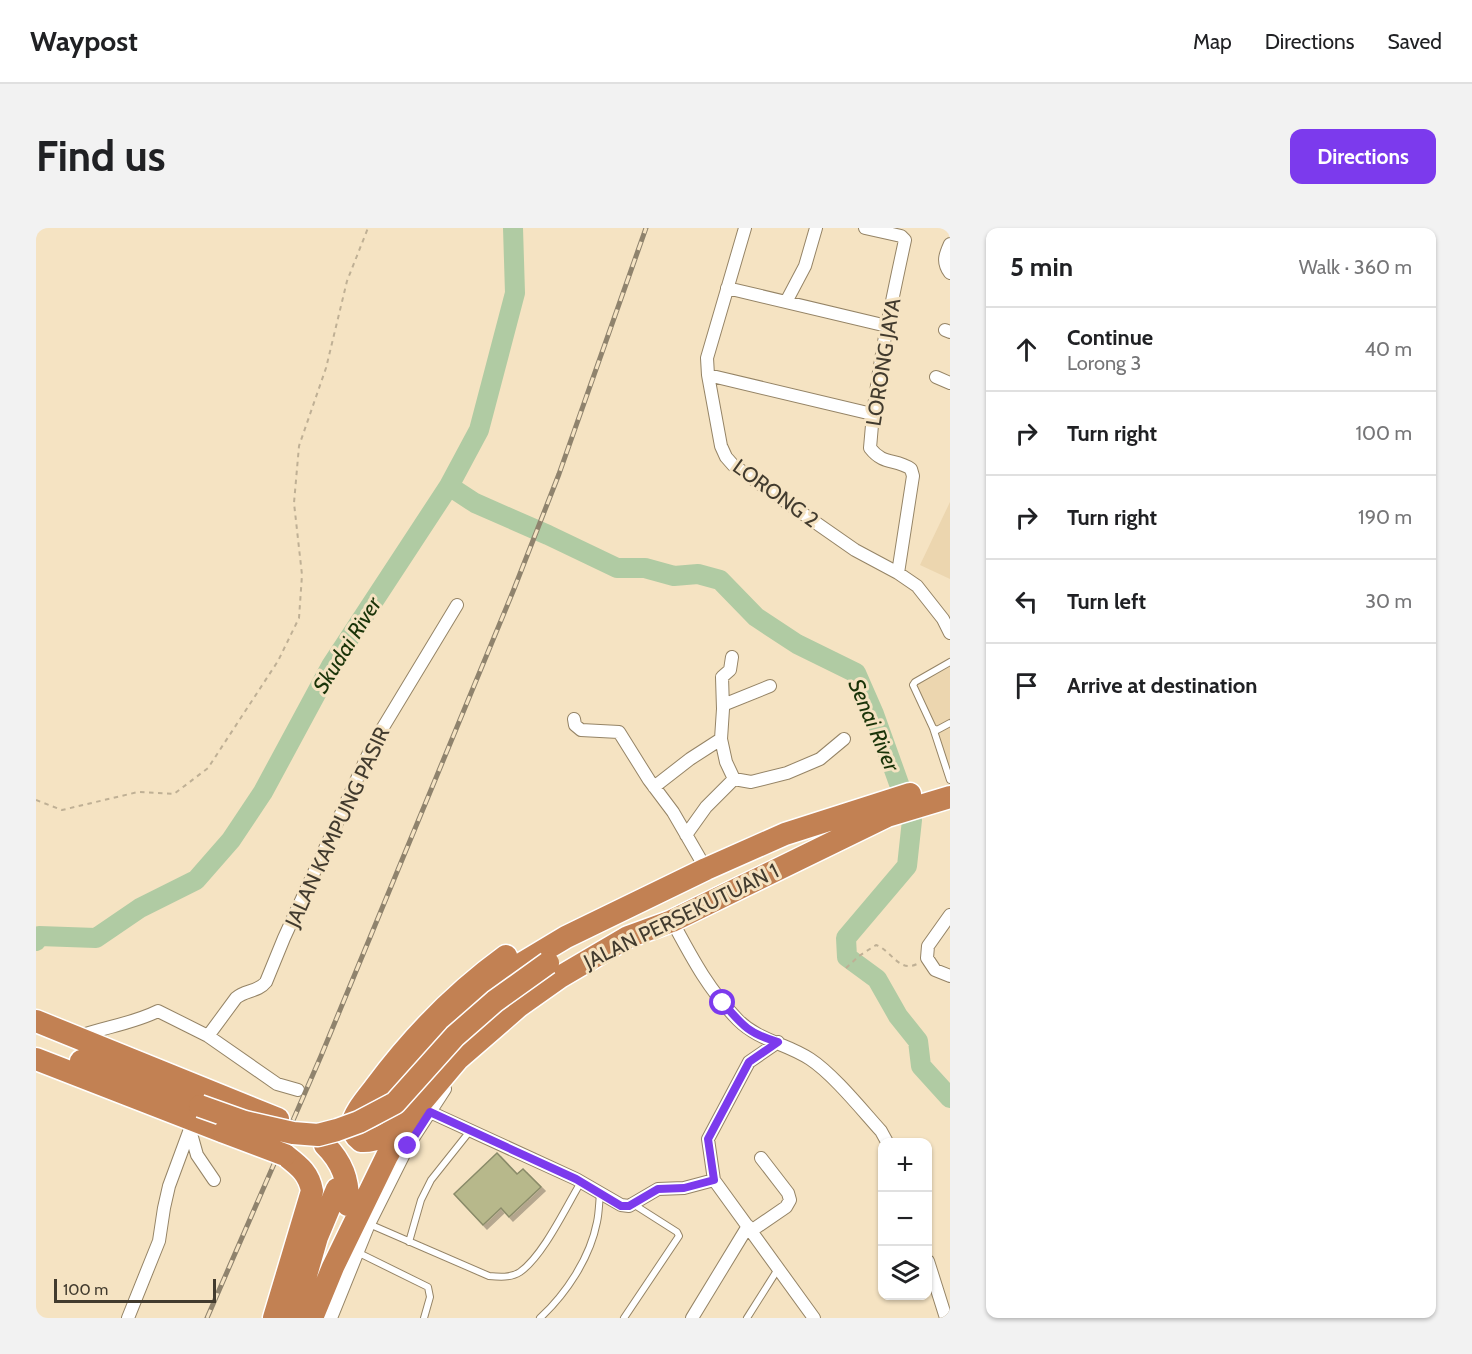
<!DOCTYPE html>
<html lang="en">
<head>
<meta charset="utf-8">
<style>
	body { margin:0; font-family:Cabin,sans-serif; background:#f2f2f2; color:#202124 }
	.controls { position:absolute; right:18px; bottom:18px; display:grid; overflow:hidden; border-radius:12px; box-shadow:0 2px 4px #0004 }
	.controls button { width:54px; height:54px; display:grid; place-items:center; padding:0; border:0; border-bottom:2px solid #e0e0e0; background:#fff; color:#202124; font:30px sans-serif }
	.scale { position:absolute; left:18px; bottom:15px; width:162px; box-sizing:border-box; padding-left:6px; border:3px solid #423b2e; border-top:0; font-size:16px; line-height:21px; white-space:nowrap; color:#423b2e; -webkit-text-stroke:4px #f5e3c2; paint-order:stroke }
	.stop { position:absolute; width:18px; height:18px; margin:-14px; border:4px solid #7c3aed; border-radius:50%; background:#fff }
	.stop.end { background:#7c3aed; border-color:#fff; box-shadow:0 2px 6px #0008 }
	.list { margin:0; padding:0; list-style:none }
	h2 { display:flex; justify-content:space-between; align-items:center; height:78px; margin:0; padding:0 24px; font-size:26px }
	h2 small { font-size:20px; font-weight:400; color:#757577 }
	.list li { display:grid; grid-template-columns:39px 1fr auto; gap:18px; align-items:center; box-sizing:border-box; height:84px; padding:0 24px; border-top:2px solid #e0e0e0 }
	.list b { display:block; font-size:22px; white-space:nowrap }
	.list p { margin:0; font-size:20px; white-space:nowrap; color:#757577 }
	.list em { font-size:20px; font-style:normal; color:#757577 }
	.icon { flex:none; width:33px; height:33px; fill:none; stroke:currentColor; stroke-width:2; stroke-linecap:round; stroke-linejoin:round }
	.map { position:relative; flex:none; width:914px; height:1090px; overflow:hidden; border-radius:12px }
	header { display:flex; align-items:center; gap:36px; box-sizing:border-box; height:84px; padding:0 30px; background:#fff; border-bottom:2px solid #e0e0e0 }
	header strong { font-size:28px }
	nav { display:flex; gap:33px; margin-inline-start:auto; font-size:21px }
	.intro { display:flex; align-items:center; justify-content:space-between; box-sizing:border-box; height:144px; padding:0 36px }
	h1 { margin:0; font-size:42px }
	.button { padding:15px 27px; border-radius:12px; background:#7c3aed; color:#fff; font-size:21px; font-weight:700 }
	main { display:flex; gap:36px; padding:0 36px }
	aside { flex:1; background:#fff; border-radius:12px; box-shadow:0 2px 4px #0004 }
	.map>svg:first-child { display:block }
	.built { fill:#ecd6af }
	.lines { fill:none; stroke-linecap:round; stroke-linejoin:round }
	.river { stroke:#b0cba3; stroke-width:20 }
	.building { fill:#b7b88b; stroke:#8a8b69; stroke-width:1.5; filter:url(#shadow) }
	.lane-casing { stroke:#958466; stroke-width:8 }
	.street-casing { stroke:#958466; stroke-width:14 }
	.highway-casing { stroke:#fff; stroke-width:25 }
	.path { stroke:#bfb095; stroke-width:2; stroke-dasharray:4.5 4.5; stroke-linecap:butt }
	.lane { stroke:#fff; stroke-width:6 }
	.street { stroke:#fff; stroke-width:12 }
	.highway { stroke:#c28153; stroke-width:22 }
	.rail-casing { stroke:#8f836d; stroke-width:5 }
	.rail { stroke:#f5e3c2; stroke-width:3; stroke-dasharray:9; stroke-linecap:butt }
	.highway-bridge-casing { stroke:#fff; stroke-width:25; stroke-linecap:butt }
	.highway-bridge { stroke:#c28153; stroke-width:22 }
	.route { stroke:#7c3aed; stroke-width:8 }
	.labels { text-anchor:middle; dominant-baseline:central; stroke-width:6; stroke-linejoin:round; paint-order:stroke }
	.street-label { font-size:21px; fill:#423b2e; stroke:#f5e3c2 }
	.water-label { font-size:22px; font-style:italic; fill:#193308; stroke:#f5e3c2 }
</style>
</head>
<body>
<header>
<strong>Waypost</strong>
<nav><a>Map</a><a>Directions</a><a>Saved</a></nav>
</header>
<div class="intro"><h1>Find us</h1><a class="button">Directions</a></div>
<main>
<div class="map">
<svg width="914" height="1090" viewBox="0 0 914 1090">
	<defs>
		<filter id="shadow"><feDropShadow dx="4" dy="4" stdDeviation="0" flood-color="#0004"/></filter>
	</defs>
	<rect width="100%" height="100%" fill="#f5e3c2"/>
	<path class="built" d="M914 274V351L884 337Z
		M914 437V544L879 458Z"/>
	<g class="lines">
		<path class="river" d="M413 258 439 275 512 307 581 340H609L638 348 662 346 684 352 720 389 761 416 820 445 838 486 876 592 871 638 810 710 811 729 841 751 862 788 882 813 885 838 914 870
			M0 713 3 708 60 710 104 680 160 652 195 612 227 564 295 438 413 258 443 202 479 65 477 0"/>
	</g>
	<path class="building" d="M461 925 481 946 487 941 505 959 473 989 465 980 447 997 418 966Z"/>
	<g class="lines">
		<g class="lane-casing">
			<path id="lane" d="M914 434 879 454 877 457 897 500 914 552
				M897 500 901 502 914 495
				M333 996 453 1048C463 1049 475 1050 484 1044 507 1028 530 979 545 954
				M373 1014 385 972 395 952 434 903
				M321 1024 392 1059 394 1069 388 1090
				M504 1090C530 1066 554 1030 561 994 563 985 563 975 564 966
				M588 1090 643 1008 641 1004 597 976
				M711 1090 742 1041"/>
		</g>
		<g class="street-casing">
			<path id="street" d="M709 0 671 130 672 147 685 218 690 229 697 237 819 322 862 345 881 358 907 391 914 405
				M829 0 865 8 869 12C854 81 839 150 834 220 848 238 859 230 875 241L877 248 862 345
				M914 16C909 27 906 34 914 45
				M691 60 851 98
				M750 74 769 38 780 0
				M909 102 914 104
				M672 147 836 186
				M900 149 914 155
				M687 477 734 458
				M538 491 539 497 545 502 583 504 613 552 637 584 670 641
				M685 511 690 534 698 551 715 554 751 545 784 531 808 511
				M618 559 654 531 685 511 687 481 686 449 694 442 696 429
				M650 607 670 579 698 551
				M914 687 892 718 891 730 899 742 914 748
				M636 693C656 730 672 761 702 792 723 813 750 815 774 831 797 846 826 882 845 903L851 914
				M172 808 200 770C209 762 222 764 230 754L248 710 337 516 421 377
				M41 809C68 799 96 796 122 783L172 808 241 856 262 862
				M742 814 713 834 672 911 678 952 778 1090
				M394 884 540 951 585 977 593 978 622 961 648 960 678 952
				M154 902 161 927 178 952
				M715 1003 750 979 754 972 752 965 725 930
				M892 1033 910 1090
				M92 1090 123 1013 128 980 133 958 157 893
				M295 1090 333 996 372 918 409 861
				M656 1090 712 998"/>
		</g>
		<g class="highway-casing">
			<path id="highway" d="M0 793 242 891
				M0 831 188 904
				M45 833 164 878
				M342 878 371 841 417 792 475 742 530 709 670 641 749 606 874 566
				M366 894C354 905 341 914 325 913 320 909 316 904 316 897 318 884 332 869 340 858 378 807 419 765 470 728
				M289 917C306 934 313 952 312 977
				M238 1090 276 963C273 945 263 938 249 927
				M254 1090 268 1054 281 1009 301 961
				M276 1090 297 1039 351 928 374 888 422 831 483 778 524 749 592 709 636 693 851 588 914 569"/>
		</g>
		<path class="path" d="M0 572 26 582 102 564 138 566 172 540 242 433 263 390 266 347 258 275 263 218 290 140 311 53 332 0
			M810 740 823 728 840 717C855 722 863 745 881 736"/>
		<use href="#lane" class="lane"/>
		<use href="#street" class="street"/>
		<use href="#highway" class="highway"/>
		<g class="rail-casing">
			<path id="rail" d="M171 1090 285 828 478 361 523 246 610 0"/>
		</g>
		<use href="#rail" class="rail"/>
		<g class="highway-bridge-casing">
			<path id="highway-bridge" d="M164 878 209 894 257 905 282 907 301 902 323 894 359 875 419 808 459 773 512 735
				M188 904 249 927"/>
		</g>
		<use href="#highway-bridge" class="highway-bridge"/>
	</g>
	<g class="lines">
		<path class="route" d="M372 918 394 884 540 951 585 978H593L622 961 648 960 678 952 672 911 713 834 742 814C713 806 706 797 687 775"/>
	</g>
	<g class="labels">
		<g class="street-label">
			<text transform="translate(847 134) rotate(-81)">LORONG JAYA</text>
			<text transform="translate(740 265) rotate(36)">LORONG 2</text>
			<text transform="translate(301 599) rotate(-65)">JALAN KAMPUNG PASIR</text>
			<text transform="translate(645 688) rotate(-26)">JALAN PERSEKUTUAN 1</text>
		</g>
		<g class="water-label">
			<text transform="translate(311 417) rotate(-58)">Skudai River</text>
			<text transform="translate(838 497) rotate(67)">Senai River</text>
		</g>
	</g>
</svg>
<div class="controls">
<button>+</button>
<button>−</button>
<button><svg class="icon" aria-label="layers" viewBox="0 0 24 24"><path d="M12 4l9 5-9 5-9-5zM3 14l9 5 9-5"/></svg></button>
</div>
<div class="scale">100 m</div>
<div class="stop" style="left:687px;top:775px"></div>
<div class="stop end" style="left:372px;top:918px"></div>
</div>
<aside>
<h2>5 min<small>Walk · 360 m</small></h2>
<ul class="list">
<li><svg class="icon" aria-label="ahead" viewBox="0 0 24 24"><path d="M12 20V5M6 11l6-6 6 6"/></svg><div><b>Continue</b><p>Lorong 3</p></div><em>40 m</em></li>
<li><svg class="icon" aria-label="right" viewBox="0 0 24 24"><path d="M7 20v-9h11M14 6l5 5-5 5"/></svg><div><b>Turn right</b></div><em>100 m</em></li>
<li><svg class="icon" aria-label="right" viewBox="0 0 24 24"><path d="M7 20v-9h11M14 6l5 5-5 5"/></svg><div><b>Turn right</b></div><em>190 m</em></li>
<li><svg class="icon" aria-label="left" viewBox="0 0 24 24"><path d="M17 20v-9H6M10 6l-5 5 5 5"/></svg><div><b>Turn left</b></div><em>30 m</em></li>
<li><svg class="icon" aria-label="arrive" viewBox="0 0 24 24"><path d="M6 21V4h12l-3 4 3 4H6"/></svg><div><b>Arrive at destination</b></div></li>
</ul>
</aside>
</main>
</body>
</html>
